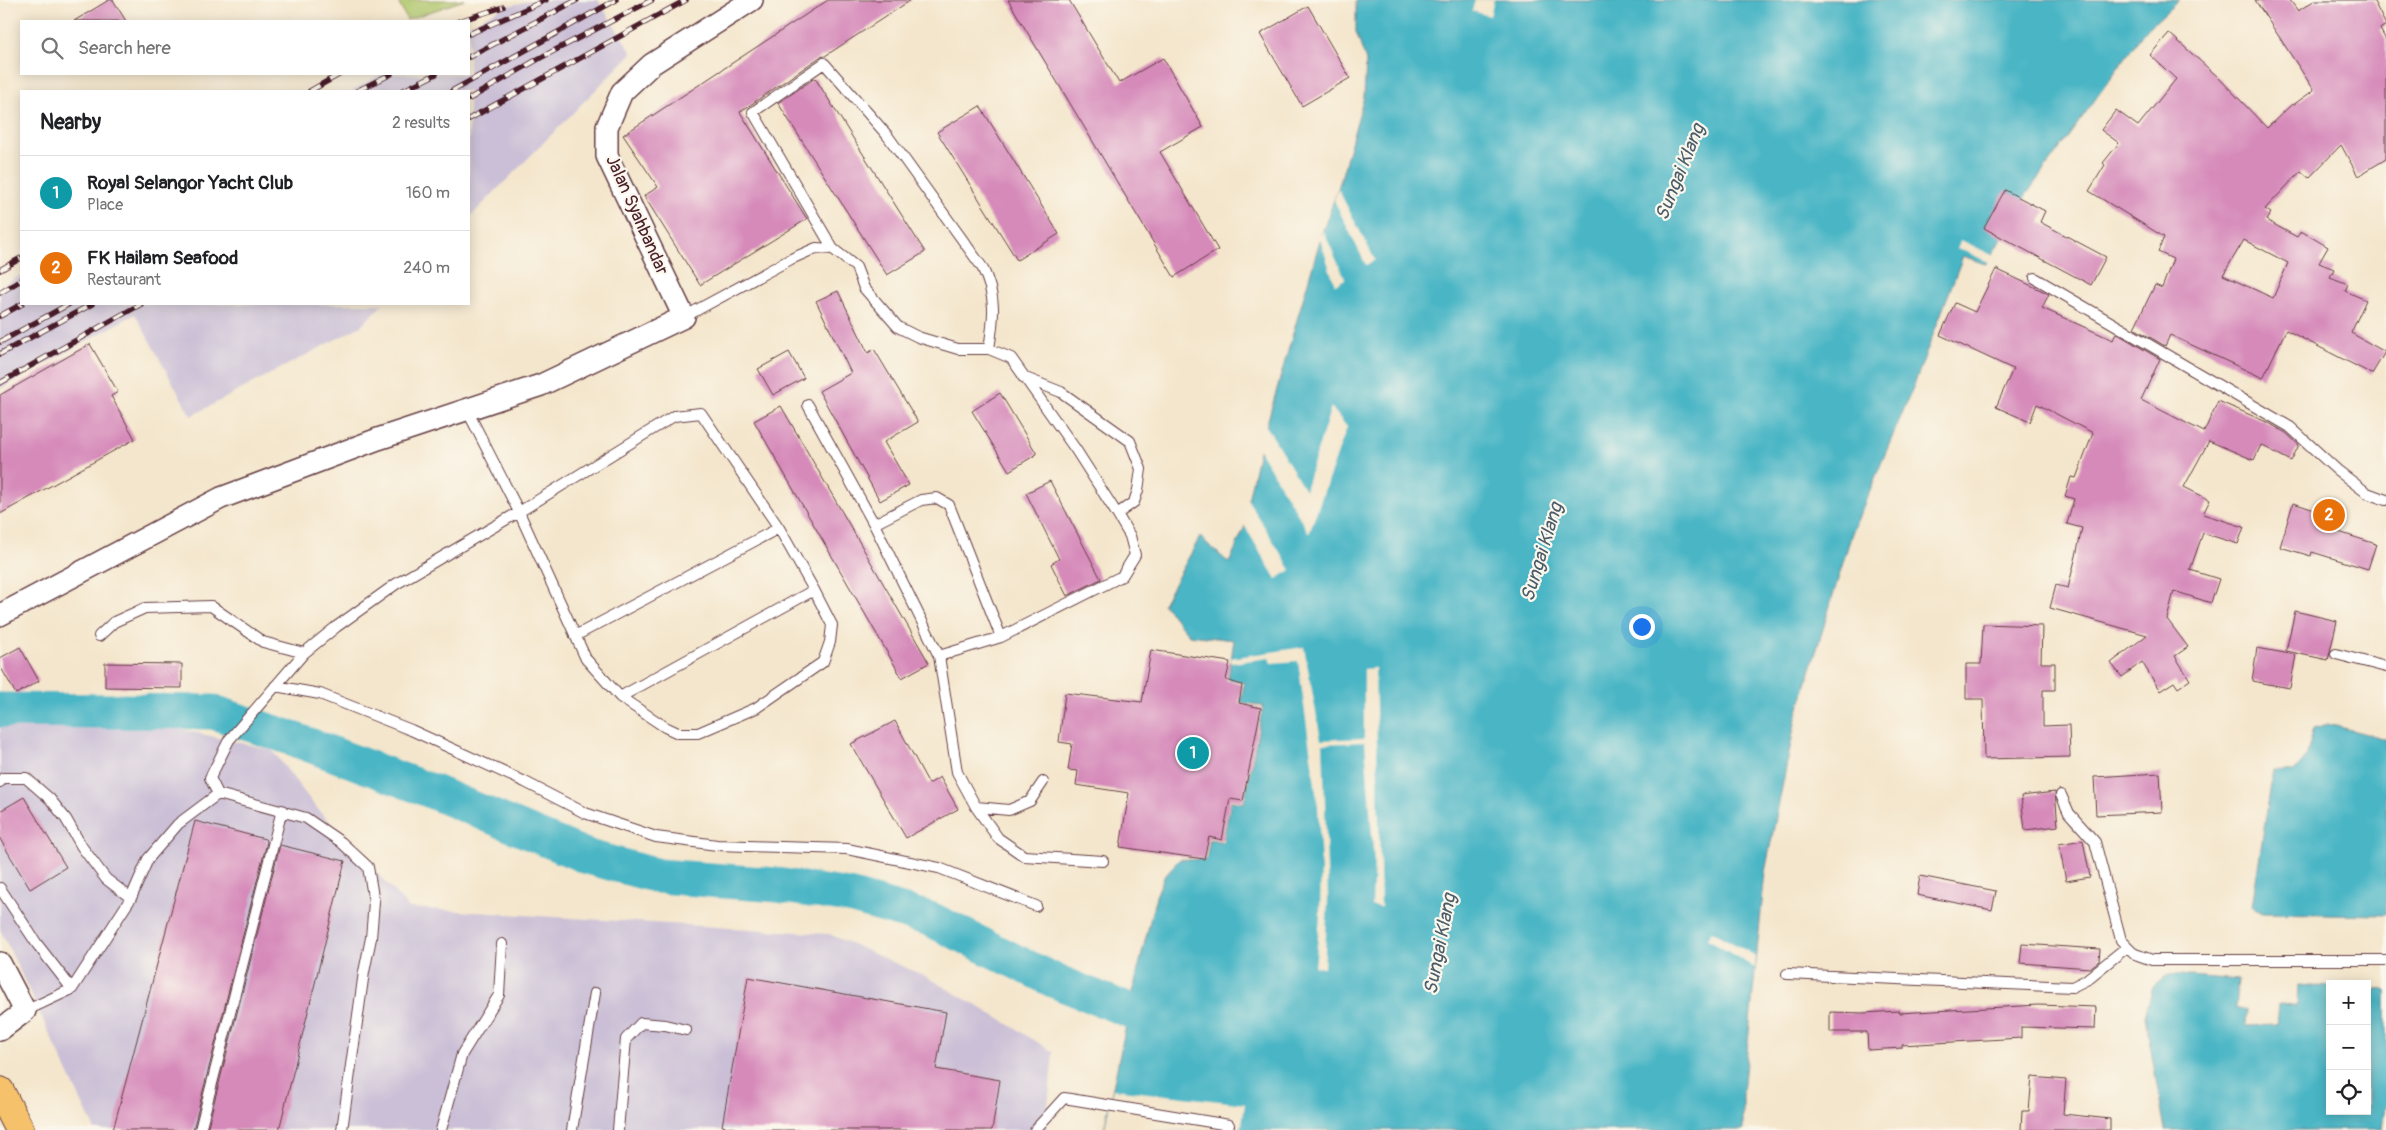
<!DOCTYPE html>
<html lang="en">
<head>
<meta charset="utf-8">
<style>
	body { margin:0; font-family:Pangolin,sans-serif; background:#f2f2f2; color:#202124 }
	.controls { position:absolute; right:15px; bottom:15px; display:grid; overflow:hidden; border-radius:0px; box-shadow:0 2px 12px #0003 }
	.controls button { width:45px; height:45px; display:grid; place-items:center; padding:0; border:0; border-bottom:1px solid #e0e0e0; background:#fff; color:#202124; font:25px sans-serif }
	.you { position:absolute; left:1641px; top:626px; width:18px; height:18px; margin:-12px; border:4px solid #fff; border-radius:50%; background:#1a73e8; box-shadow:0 0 0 8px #1a73e833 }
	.badge { display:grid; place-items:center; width:32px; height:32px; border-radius:50%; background:#0b8043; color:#fff; font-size:16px; font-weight:700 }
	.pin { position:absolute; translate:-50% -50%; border:2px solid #fff; box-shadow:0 1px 5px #0006 }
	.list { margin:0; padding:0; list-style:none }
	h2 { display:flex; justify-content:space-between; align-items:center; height:65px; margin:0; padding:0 20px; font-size:21px }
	h2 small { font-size:16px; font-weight:400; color:#757577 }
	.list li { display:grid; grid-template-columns:32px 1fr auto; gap:15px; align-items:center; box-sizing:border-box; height:75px; padding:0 20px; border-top:1px solid #e0e0e0 }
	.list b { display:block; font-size:19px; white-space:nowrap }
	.list p { margin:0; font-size:16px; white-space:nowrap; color:#757577 }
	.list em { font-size:16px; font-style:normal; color:#757577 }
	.icon { flex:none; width:28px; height:28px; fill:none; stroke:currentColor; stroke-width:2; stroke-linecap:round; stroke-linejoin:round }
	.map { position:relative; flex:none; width:2386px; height:1130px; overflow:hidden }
	.search { position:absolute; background:#fff; box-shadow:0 2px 12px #0003; left:20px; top:20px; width:450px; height:55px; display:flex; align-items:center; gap:12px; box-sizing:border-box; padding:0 18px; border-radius:0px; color:#757577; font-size:19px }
	.panel { position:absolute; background:#fff; box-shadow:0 2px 12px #0003; left:20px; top:90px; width:450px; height:215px; border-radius:0px }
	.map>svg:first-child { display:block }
	.industrial { fill:#cabfd6 }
	.green { fill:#afc66b; stroke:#7c724b }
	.water { fill:#49b5c5; stroke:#4a6a78 }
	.pier { fill:#f4e6cc }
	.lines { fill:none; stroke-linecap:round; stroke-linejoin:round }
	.river { stroke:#49b5c5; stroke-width:35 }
	.building { fill:#d68aba; fill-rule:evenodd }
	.service-casing { stroke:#643d43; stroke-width:12 }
	.minor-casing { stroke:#643d43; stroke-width:24 }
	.primary-casing { stroke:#643d43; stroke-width:30 }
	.service { stroke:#fff; stroke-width:10 }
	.minor { stroke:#fff; stroke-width:21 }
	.primary { stroke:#f5c16b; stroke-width:28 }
	.rail-casing { stroke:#4a1f2b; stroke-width:5.5 }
	.rail { stroke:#fbf7ec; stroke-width:4; stroke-dasharray:11; stroke-linecap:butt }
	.labels { text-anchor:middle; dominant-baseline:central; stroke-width:4.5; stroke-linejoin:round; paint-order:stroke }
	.street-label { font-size:18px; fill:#4a1f2b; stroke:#fbf7ec }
	.water-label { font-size:19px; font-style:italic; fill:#4a5b69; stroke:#fbf7ec }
</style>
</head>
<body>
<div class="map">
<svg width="2386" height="1130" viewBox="0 0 2386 1130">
	<rect width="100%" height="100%" fill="#fbf7ec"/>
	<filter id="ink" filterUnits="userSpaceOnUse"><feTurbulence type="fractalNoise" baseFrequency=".02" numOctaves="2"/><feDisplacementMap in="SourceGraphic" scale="10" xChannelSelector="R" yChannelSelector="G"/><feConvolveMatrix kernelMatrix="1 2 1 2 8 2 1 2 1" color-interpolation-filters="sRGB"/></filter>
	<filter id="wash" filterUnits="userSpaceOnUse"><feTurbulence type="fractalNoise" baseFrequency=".0096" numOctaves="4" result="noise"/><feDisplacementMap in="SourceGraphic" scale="20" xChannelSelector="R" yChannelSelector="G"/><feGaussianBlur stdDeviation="1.12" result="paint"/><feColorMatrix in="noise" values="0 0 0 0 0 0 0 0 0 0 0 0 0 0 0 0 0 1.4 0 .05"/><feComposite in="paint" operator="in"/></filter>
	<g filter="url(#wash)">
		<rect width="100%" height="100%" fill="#f4e6cc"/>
		<path class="industrial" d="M533 0H598L632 53 469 218V91H351L382 74H469V25L503 7Z
			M21 275V304H383L361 326 191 416 135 314 0 389V287Z
			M0 724 175 728 272 750 314 805 409 908 829 934 927 977 1010 1025 1053 1052 1046 1130H95L0 929Z"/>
		<path class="green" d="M397 0H464L407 20Z"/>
		<path class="water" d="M1356 0H2179L2144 32 2026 195 1988 262 1985 264 1963 256 1914 385 1852 533 1796 718 1765 872 1743 1092V1130H1104L1136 978 1156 896 1165 875 1180 859 1206 860 1210 839 1223 842 1231 801 1244 803 1263 706 1241 702 1244 683 1228 679 1234 640 1189 635 1163 604 1200 537 1229 563 1245 526 1248 500 1259 451 1323 230 1338 189 1364 97 1366 61 1356 32Z
			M2328 724 2386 739V915L2262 913 2252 906 2273 771 2294 772 2306 758 2314 728Z
			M2168 974 2238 980 2235 1007 2247 1010 2246 1026 2277 1025 2279 1005 2297 1006 2298 985 2330 987V1111H2367V989L2386 990V1099L2382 1130H2165L2145 1016 2153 987Z"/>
		<path class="pier" d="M1475 0H1494L1490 16 1472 11Z
			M1338 189 1375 260 1366 265 1334 200Z
			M1323 230 1345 279 1335 285 1320 239Z
			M1961 240 1994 256 1991 263 1957 248Z
			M1331 407 1347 427 1309 533 1258 448 1265 424 1305 490Z
			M1246 497 1291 570 1276 579 1243 523Z
			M1304 647 1321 740 1364 738V669L1375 668 1381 907 1372 906 1374 861 1365 742 1323 744 1328 899 1324 968 1315 967 1320 918 1321 865 1318 806 1298 661 1271 663 1269 658 1231 663V658Z
			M1711 931 1756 956 1755 968 1707 939Z
			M1113 1089 1245 1104 1241 1130H1116L1105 1128Z"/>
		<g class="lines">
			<path class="river" d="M0 710 213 712 291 738 431 791 588 857 658 876 777 885 849 896 930 919 1055 981 1173 1028"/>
		</g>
		<g id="blocks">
			<path class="building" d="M109 0H113L126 21H74Z
				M828 0H911L825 56 820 57 740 112 807 219 700 285 644 196 658 187 623 135Z
				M1008 0H1069L1119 83 1163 58 1203 127 1160 152 1218 250 1174 277Z
				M2255 0H2290L2298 11 2315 0H2373L2386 25 2380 29 2386 40V159L2358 176 2341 145 2309 178 2301 171 2265 209 2271 213 2266 220 2297 237 2301 231 2328 247 2319 263 2334 269 2330 277 2348 284 2345 291 2366 300 2351 333 2385 352 2372 374 2286 330 2263 378 2170 335 2165 346 2134 328 2155 285 2162 288 2173 259 2158 252 2164 237 2089 191 2105 165 2103 163 2119 143 2101 130 2116 110 2138 126 2176 79 2150 55 2169 33 2218 77 2267 128 2292 104 2293 105 2314 90ZM2244 240 2288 263 2273 298 2223 275Z
				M1308 6 1350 78 1302 106 1260 34Z
				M815 78 925 252 887 275 778 103Z
				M980 106 1059 234 1017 260 937 132Z
				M2005 190 2045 211 2040 222 2106 257 2091 285 1984 228Z
				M1996 269 2049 294 2042 308 2113 340 2116 333 2160 359 2141 400 2204 432 2218 401 2269 423 2286 433 2299 445 2291 461 2261 445 2254 460 2209 441 2184 487 2210 500 2203 514 2244 527 2238 544 2203 533 2190 570 2219 579 2211 603 2174 591 2167 619 2188 647 2175 656 2190 680 2178 688 2174 682 2160 691 2142 662 2122 677 2111 663 2147 635 2050 608 2056 585 2068 588 2076 556 2082 528 2067 524 2074 499 2065 496 2071 477 2076 478 2093 433 2037 404 2030 422 1996 407 2013 369 1940 335 1955 303 1975 312Z
				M838 291 868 353 874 349 918 422 884 442 909 485 880 501 819 391 851 373 816 301Z
				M90 344 118 392 111 396 135 439 0 514V395Z
				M789 352 804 378 773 395 758 369Z
				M1000 393 1037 454 1009 471 972 411Z
				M781 406 929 663 902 678 754 421Z
				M1050 481 1101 579 1067 596 1051 564 1059 559 1026 493Z
				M2293 503 2324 513 2320 526 2376 544 2368 569 2312 552 2311 556 2280 547Z
				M2295 611 2337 621 2328 660 2286 651Z
				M1983 624 2042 626 2041 663H2055V690H2043V726L2069 725 2070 757 1984 759 1983 699H1966V664H1981Z
				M20 647 39 681 16 694 0 666V658Z
				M2257 648 2296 655 2290 688 2252 681Z
				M1151 650 1230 662 1226 680 1242 685 1239 703 1261 708 1243 801 1230 799 1222 840 1209 837 1204 859 1120 847 1129 793 1076 785 1078 771 1068 770 1072 744 1059 742 1065 693 1142 702Z
				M105 663 182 664V688L105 687Z
				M895 721 929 784 940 777 958 809 906 838 851 744Z
				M2160 773 2162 812 2096 815 2094 777Z
				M2055 792 2058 826 2025 830 2021 796Z
				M24 797 66 867 30 889 0 839V811Z
				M195 821 265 839 267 842 193 1130H113Z
				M2083 840 2090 877 2066 881 2059 844Z
				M280 845 345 861 279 1130H207Z
				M1920 876 1996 891 1992 910 1917 895Z
				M2022 944 2100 949 2099 961 2090 968 2020 963Z
				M748 977 946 1012 936 1069 1000 1080 992 1130H746L722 1126Z
				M2038 1005 2096 1007 2095 1029 2021 1027V1038L1902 1045V1048L1868 1050 1867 1032H1830V1012L1863 1013 1899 1011V1013Z
				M2032 1077 2066 1080 2063 1114 2110 1119V1130H2021L2022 1111H2029Z"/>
		</g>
	</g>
	<g filter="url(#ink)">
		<use href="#blocks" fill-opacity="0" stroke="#643d43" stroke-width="1"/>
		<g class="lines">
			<g class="service-casing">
				<path id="service" d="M833 249 753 112 824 63 887 135 982 267C997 297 994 317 989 349
					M2035 278 2290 427 2337 470 2367 493 2386 500
					M684 317 791 259 816 248 833 249 856 267 864 288 898 327 918 337 958 349H989L1011 358 1076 450 1117 514 1130 536 1135 555 1122 576 1001 637 939 656 957 772 976 807 998 838 1024 856 1103 861
					M1023 377 1061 392 1130 441 1141 469 1138 490 1134 502 1117 514
					M808 405 874 524
					M99 636 114 622 145 608 211 606 263 642 304 653
					M575 636 779 528
					M2336 654 2386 667
					M939 656 874 524 921 500 937 498 949 505 1001 637
					M275 686 320 694 411 730 525 782 585 813 656 837 717 845 847 849 939 868 1036 906
					M620 697 665 727 678 733H698L756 708 823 662 830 642 832 625 814 590
					M0 782 3 778H26L50 799 66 819 82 847 106 879 131 898
					M2061 795 2069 813 2095 842 2121 940 2135 954 2152 960H2386
					M976 807 1009 810 1030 801 1043 782
					M0 888 37 944 72 989
					M1787 974 2072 987 2086 980 2127 947
					M25 1011 72 989 131 898 148 859 178 824 218 794
					M200 1130 282 810
					M342 1130 364 972 371 938 374 902 368 867 341 842 306 818 218 794 210 778 229 740 304 653 336 627 396 584 519 512 674 416 701 413 779 528 814 590 620 697 586 659 519 512 467 410
					M441 1130 462 1054 499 995 502 944
					M572 1130 595 993
					M618 1130 626 1039 641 1023 665 1025 686 1030
					M1035 1130 1064 1098 1229 1125"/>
			</g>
			<g class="minor-casing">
				<path id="minor" d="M0 615 221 498 378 439 541 385 684 317 607 156V127L622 92 652 64 752 0
					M0 963 25 1011 0 1030"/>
			</g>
			<g class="primary-casing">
				<path id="primary" d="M0 1091 20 1130"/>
			</g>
			<use href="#service" class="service"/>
			<use href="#minor" class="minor"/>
			<use href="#primary" class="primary"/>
			<g class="rail-casing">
				<path id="rail" d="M459 21 503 7
					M469 34 546 0
					M469 57 577 0
					M310 91 340 74
					M357 91 391 74
					M402 91 436 74
					M452 91 616 0
					M469 99 540 58 652 0
					M469 119 686 0
					M0 270 21 258
					M0 293 21 280
					M0 316 22 304
					M0 342 69 304
					M0 354 92 304
					M0 383 141 304"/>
			</g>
			<use href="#rail" class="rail"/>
		</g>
	</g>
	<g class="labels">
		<g class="street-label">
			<text transform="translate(637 215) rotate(66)">Jalan Syahbandar</text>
		</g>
		<g class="water-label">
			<text transform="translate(1680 172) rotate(-68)">Sungai Klang</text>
			<text transform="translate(1542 552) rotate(-73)">Sungai Klang</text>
			<text transform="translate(1440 944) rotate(-79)">Sungai Klang</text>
		</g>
	</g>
</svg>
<div class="controls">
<button>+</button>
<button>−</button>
<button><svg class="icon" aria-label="locate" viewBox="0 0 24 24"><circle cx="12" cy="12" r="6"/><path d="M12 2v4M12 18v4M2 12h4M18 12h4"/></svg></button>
</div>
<div class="you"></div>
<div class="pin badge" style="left:1193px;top:753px;background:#0f9aa8">1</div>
<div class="pin badge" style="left:2329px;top:515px;background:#e8710a">2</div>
<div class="search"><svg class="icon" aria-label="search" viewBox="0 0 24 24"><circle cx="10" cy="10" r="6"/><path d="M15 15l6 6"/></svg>Search here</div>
<section class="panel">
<h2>Nearby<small>2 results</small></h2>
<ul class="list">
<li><span class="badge" style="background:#0f9aa8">1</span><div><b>Royal Selangor Yacht Club</b><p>Place</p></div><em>160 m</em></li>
<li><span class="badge" style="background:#e8710a">2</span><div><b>FK Hailam Seafood</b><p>Restaurant</p></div><em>240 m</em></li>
</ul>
</section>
</div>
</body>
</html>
